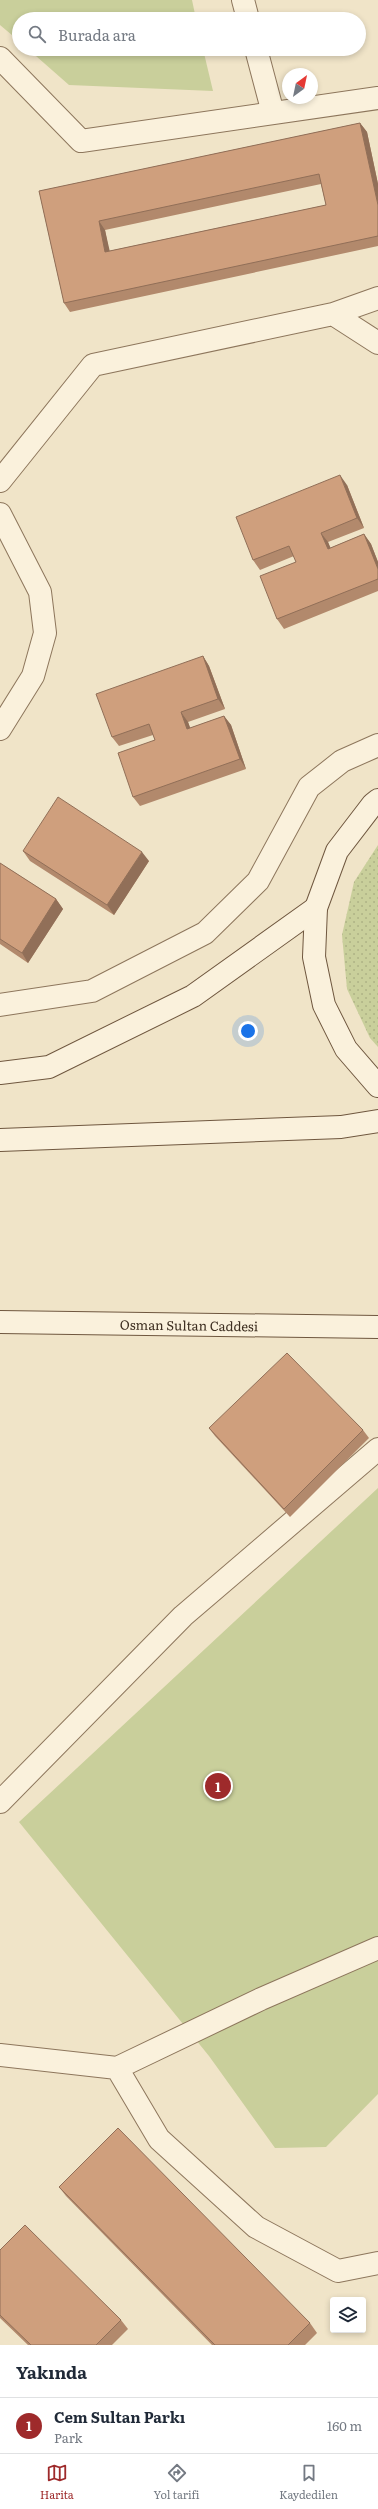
<!DOCTYPE html>
<html lang="tr">
<head>
<meta charset="utf-8">
<style>
	body { margin:0; font-family:Literata,serif; background:#f6f6f7; color:#1f2937 }
	.controls { position:absolute; right:12px; bottom:12px; display:grid; overflow:hidden; border-radius:4px; box-shadow:0 2px 6px #0003 }
	.controls button { width:36px; height:36px; display:grid; place-items:center; padding:0; border:0; border-bottom:1px solid #e0e1e3; background:#fff; color:#1f2937; font:20px sans-serif }
	.compass { position:absolute; left:282px; top:68px; width:36px; height:36px; border-radius:50%; background:#fff; box-shadow:0 2px 6px #0003; rotate:33deg }
	.you { position:absolute; left:248px; top:1031px; width:14px; height:14px; margin:-10px; border:3px solid #fff; border-radius:50%; background:#1a73e8; box-shadow:0 0 0 6px #1a73e833 }
	.badge { display:grid; place-items:center; width:26px; height:26px; border-radius:50%; background:#9e2a2b; color:#fff; font-size:13px; font-weight:700 }
	.pin { position:absolute; translate:-50% -50%; border:2px solid #fff; box-shadow:0 1px 4px #0006 }
	.list { margin:0; padding:0; list-style:none }
	h2 { display:flex; justify-content:space-between; align-items:center; height:52px; margin:0; padding:0 16px; font-size:17px }
	h2 small { font-size:13px; font-weight:400; color:#747a83 }
	.list li { display:grid; grid-template-columns:26px 1fr auto; gap:12px; align-items:center; box-sizing:border-box; height:56px; padding:0 16px; border-top:1px solid #e0e1e3 }
	.list b { display:block; font-size:15px; white-space:nowrap }
	.list p { margin:0; font-size:13px; white-space:nowrap; color:#747a83 }
	.list em { font-size:13px; font-style:normal; color:#747a83 }
	.icon { flex:none; width:22px; height:22px; fill:none; stroke:currentColor; stroke-width:2; stroke-linecap:round; stroke-linejoin:round }
	.map { position:relative; flex:none; width:378px; height:2345px; overflow:hidden }
	.search { position:absolute; background:#fff; box-shadow:0 2px 6px #0003; left:12px; right:12px; top:12px; height:44px; display:flex; align-items:center; gap:10px; box-sizing:border-box; padding:0 14px; border-radius:22px; color:#747a83; font-size:15px }
	.sheet { height:108px; background:#fff }
	nav { display:flex; justify-content:space-around; align-items:center; box-sizing:border-box; height:56px; border-top:1px solid #e0e1e3; background:#fff; font-size:11px; color:#747a83 }
	nav a { display:grid; justify-items:center; gap:2px }
	nav .on { color:#9e2a2b }
	.map>svg:first-child { display:block }
	.grass { fill:url(#grass-dots) }
	.park { fill:#c9cf9b }
	.lines { fill:none; stroke-linecap:round; stroke-linejoin:round }
	.street-casing { stroke:#8d765c; stroke-width:24 }
	.secondary-casing { stroke:#6f573f; stroke-width:24 }
	.street { stroke:#faf1dc; stroke-width:22 }
	.secondary { stroke:#faf1dc; stroke-width:22 }
	.wall { fill:#b2896c; fill-rule:evenodd }
	.shaded-wall { fill:#916f58 }
	.building { fill:#cf9f7d; stroke:#916f58; fill-rule:evenodd }
	.labels { text-anchor:middle; dominant-baseline:central; stroke-width:4; stroke-linejoin:round; paint-order:stroke }
	.street-label { font-size:13px; fill:#3d2e20; stroke:#f7eed8 }
</style>
</head>
<body>
<div class="map">
<svg width="378" height="2345" viewBox="0 0 378 2345">
	<defs>
		<pattern id="grass-dots" width="8" height="8" patternUnits="userSpaceOnUse"><rect width="8" height="8" fill="#c9cf9b"/><path d="M2 2h.1M6 6h.1" fill="none" stroke="#aeb285" stroke-width="1.8" stroke-linecap="round"/></pattern>
	</defs>
	<rect width="100%" height="100%" fill="#f0e4c8"/>
	<path class="grass" d="M378 845V1047L370 1038 347 989 342 935 354 882Z"/>
	<path class="park" d="M0 0H192L196 19H19V41L0 25Z
		M28 49H203L213 91 69 85Z
		M378 1488V2094L326 2147 275 2148 209 2056 19 1822Z"/>
	<g class="lines">
		<g class="street-casing">
			<path id="street" d="M243 0 248 19
				M256 49 273 113
				M0 58 81 141 378 98
				M333 314 378 343
				M0 481 93 365 333 314 378 298
				M0 514 40 592 45 633 33 676 0 729
				M0 1005 92 991 205 933 258 881 309 787 342 761 378 745
				M0 1802 183 1616 378 1449
				M0 2055 117 2068 261 1999 378 1948
				M117 2068 159 2139 256 2227 338 2271 378 2263"/>
		</g>
		<g class="secondary-casing">
			<g id="secondary">
				<path d="M378 800 373 804 337 851 316 908 314 957 324 1005 346 1049 378 1086"/>
				<path d="M0 1073 49 1067 193 996 316 908"/>
				<path d="M0 1140 341 1127 378 1121"/>
				<path id="s1" d="M0 1322 378 1327"/>
			</g>
		</g>
		<use href="#street" class="street"/>
		<use href="#secondary" class="secondary"/>
	</g>
	<path class="wall" d="M360 123 367 132 378 184V246L70 312 64 303 39 191ZM321 184 326 205 109 251 105 230Z
		M347 485 364 528 328 542 330 548 364 534 371 544 378 562V591L284 629 277 619 296 562 294 556 260 570 253 560Z
		M203 656 209 666 225 709 188 722 190 728 224 716 231 725 246 769 140 806 133 797 155 740 153 735 119 746 112 737Z
		M23 851 149 861 114 915 30 861Z
		M0 863 56 899 63 909 28 963 0 944Z
		M209 1428 363 1430 369 1438 290 1517 215 1436Z
		M59 2187 310 2323 317 2333 305 2345H212L66 2196Z
		M0 2250 121 2320 128 2329 112 2345H28L0 2318Z"/>
	<path class="shaded-wall" d="M360 123 367 132 378 184V205Z
		M99 221 105 230 112 261 105 252Z
		M340 475 347 485 364 528 357 518Z
		M321 533 328 542 335 558 328 549Z
		M364 534 371 544 378 562V569Z
		M203 656 209 666 225 709 218 699Z
		M181 712 188 722 194 738 187 729Z
		M224 716 231 725 246 769 240 759Z
		M142 852 149 861 114 915 107 905Z
		M56 899 63 909 28 963 22 953Z"/>
	<path class="building" d="M360 123 378 205V236L64 303 39 191ZM319 174 326 205 105 252 99 221Z
		M340 475 357 518 321 533 328 549 364 534 378 569V579L277 619 260 576 296 562 289 546 253 560 236 517Z
		M203 656 218 699 181 712 187 729 224 716 240 759 133 797 118 753 155 740 149 724 112 737 96 694Z
		M58 797 142 852 107 905 23 851Z
		M0 863 56 899 22 953 0 939Z
		M287 1353 363 1430 284 1509 209 1428Z
		M118 2128 310 2323 288 2345H215L59 2187Z
		M25 2225 121 2320 96 2345H31L0 2315V2250Z"/>
	<g class="labels">
		<g class="street-label">
			<text stroke="none"><textPath href="#s1" startOffset="189">Osman Sultan Caddesi</textPath></text>
		</g>
	</g>
</svg>
<div class="controls">
<button><svg class="icon" aria-label="layers" viewBox="0 0 24 24"><path d="M12 4l9 5-9 5-9-5zM3 14l9 5 9-5"/></svg></button>
</div>
<svg class="compass" viewBox="-18 -18 36 36"><path d="M0-13l5 13h-10z" fill="#e53935"/><path d="M0 13l5-13h-10z" fill="#747a83"/></svg>
<div class="you"></div>
<div class="pin badge" style="left:218px;top:1786px">1</div>
<div class="search"><svg class="icon" aria-label="search" viewBox="0 0 24 24"><circle cx="10" cy="10" r="6"/><path d="M15 15l6 6"/></svg>Burada ara</div>
</div>
<section class="sheet">
<h2>Yakında<small></small></h2>
<ul class="list">
<li><span class="badge">1</span><div><b>Cem Sultan Parkı</b><p>Park</p></div><em>160 m</em></li>
</ul>
</section>
<nav>
<a class="on"><svg class="icon" aria-label="map" viewBox="0 0 24 24"><path d="M3 6l6-2 6 2 6-2v14l-6 2-6-2-6 2zM9 4v14M15 6v14"/></svg>Harita</a>
<a><svg class="icon" aria-label="directions" viewBox="0 0 24 24"><path d="M12 3l9 9-9 9-9-9zM9 14v-3h6M13 9l2 2-2 2"/></svg>Yol tarifi</a>
<a><svg class="icon" aria-label="saved" viewBox="0 0 24 24"><path d="M7 4h10v16l-5-4-5 4z"/></svg>Kaydedilen</a>
</nav>
</body>
</html>
